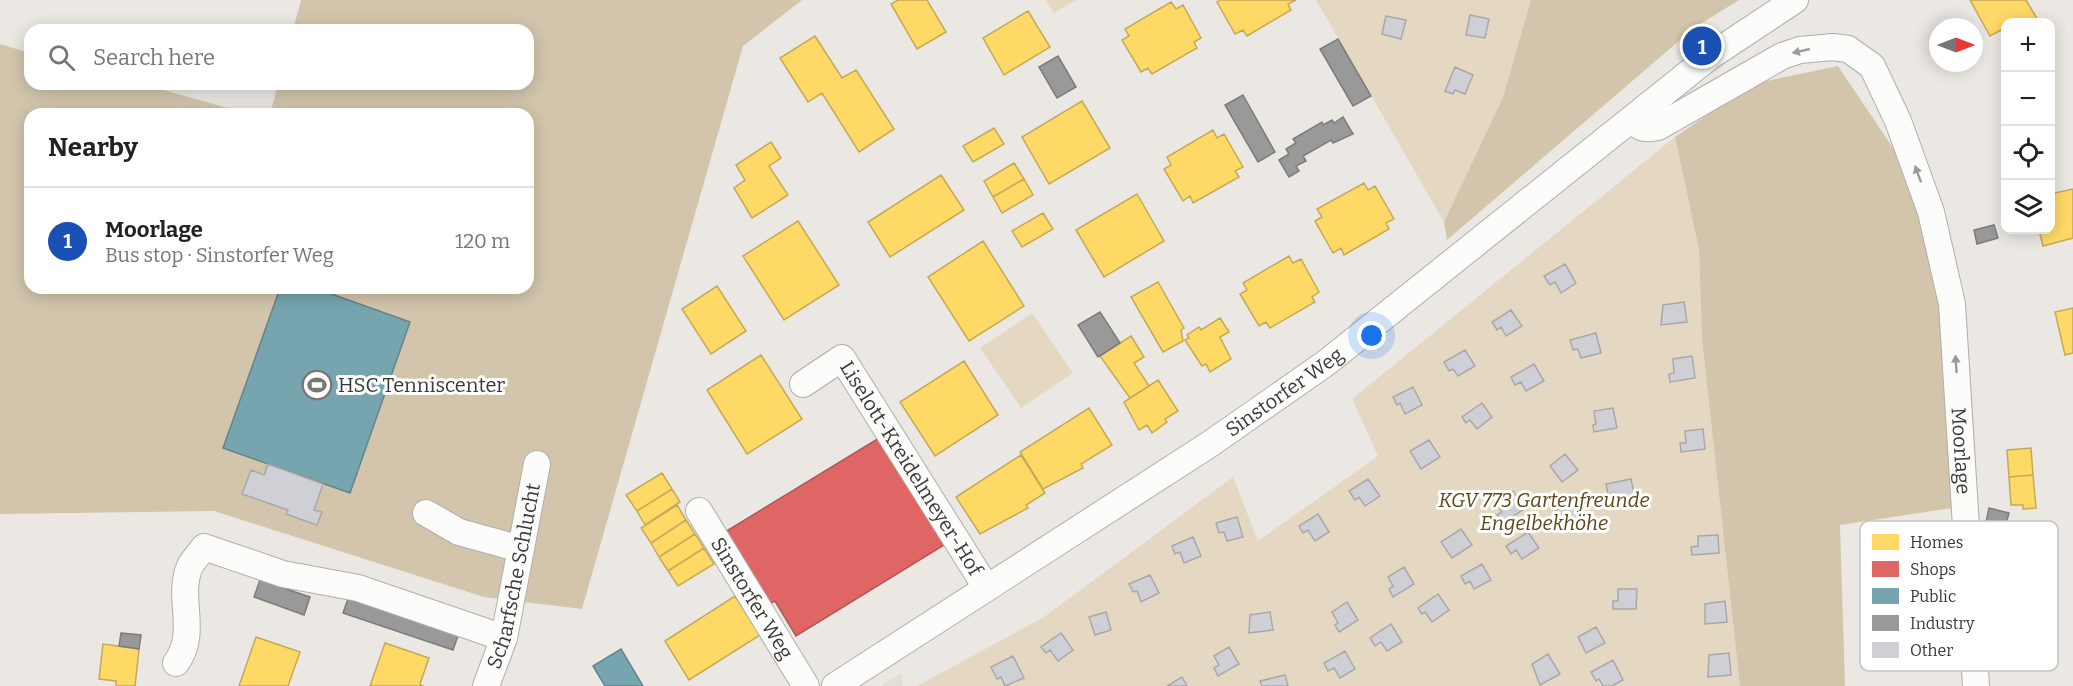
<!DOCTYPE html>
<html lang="en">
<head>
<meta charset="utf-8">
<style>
	body { margin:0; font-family:Bitter,serif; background:#f2f2f2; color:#222 }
	.controls { position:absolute; right:18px; top:18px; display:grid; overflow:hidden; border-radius:12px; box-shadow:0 3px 15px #0003 }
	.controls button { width:54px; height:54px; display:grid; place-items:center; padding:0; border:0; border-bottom:2px solid #e0e0e0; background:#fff; color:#222; font:30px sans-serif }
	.compass { position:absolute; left:1929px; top:18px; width:54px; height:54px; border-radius:50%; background:#fff; box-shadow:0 3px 15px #0003; rotate:90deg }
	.you { position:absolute; left:1372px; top:336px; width:21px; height:21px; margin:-15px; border:4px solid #fff; border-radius:50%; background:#1a73e8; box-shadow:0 0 0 9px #1a73e833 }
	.badge { display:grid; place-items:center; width:39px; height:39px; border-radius:50%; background:#0f766e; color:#fff; font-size:20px; font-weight:700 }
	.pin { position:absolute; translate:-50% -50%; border:3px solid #fff; box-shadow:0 2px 6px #0006 }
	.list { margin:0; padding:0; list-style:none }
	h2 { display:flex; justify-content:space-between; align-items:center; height:78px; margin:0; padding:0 24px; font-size:26px }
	h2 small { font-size:20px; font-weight:400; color:#767676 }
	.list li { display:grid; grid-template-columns:39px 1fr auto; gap:18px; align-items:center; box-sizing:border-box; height:108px; padding:0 24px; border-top:2px solid #e0e0e0 }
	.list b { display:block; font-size:22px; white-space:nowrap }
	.list p { margin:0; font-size:20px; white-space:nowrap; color:#767676 }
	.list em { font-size:20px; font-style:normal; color:#767676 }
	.icon { flex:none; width:33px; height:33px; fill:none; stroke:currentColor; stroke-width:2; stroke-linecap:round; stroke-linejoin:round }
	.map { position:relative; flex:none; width:2073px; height:686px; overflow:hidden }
	.search { position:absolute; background:#fff; box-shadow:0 3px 15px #0003; left:24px; top:24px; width:510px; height:66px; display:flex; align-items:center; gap:15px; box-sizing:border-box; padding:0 21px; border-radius:18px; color:#767676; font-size:22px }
	.panel { position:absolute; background:#fff; box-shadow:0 3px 15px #0003; left:24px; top:108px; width:510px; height:186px; border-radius:18px }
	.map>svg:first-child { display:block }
	.built { fill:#e3ddd3 }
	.green { fill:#e4d8c3 }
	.forest { fill:#d2c5ac }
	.homes { fill:#ffd966; stroke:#c4a957; stroke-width:1.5 }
	.shops { fill:#e06666; stroke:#ae5857; stroke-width:1.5 }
	.public { fill:#76a5af; stroke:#64848a; stroke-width:1.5 }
	.industry { fill:#999; stroke:#7c7c7b; stroke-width:1.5 }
	.building { fill:#ced0d6; stroke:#a9a8a8; stroke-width:1.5 }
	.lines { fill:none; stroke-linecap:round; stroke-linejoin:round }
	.minor-casing { stroke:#b0aeab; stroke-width:28 }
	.minor { stroke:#fcfcfb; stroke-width:26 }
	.oneway { fill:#9a9a98 }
	.labels { text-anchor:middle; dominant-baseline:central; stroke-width:6; stroke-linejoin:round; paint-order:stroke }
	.poi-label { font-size:20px; fill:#393835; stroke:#fff; text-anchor:start }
	.street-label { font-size:20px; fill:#393835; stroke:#fff }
	.park-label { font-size:20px; font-style:italic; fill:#5c4614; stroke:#fff }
	.key { fill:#fff; stroke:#c4c3c2; stroke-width:1.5 }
	.key-label { font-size:16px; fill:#393835 }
</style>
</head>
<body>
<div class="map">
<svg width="2073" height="686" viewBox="0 0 2073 686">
	<rect width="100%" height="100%" fill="#ebe8e4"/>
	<path class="built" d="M902 673 903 686H880Z"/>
	<path class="green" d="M1046 0H1076L1054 13Z
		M1316 0H1531L1503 97 1444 222Z
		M1675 137 1699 250 1702 340 1740 686H917L1044 617 1233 477 1258 541 1378 456 1352 399Z
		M1032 313 1073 373 1021 408 980 348Z"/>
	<path class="forest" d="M301 0H802L743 46 582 609 484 597 214 511 0 514V44L30 53V84H142L249 114H30V288H528V114H270L278 84H528V30H293Z
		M1531 0H1739L1694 28 1447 240 1444 222 1503 97Z
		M1838 66 1895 151 1939 269 1965 506 1840 525 1845 686H1740L1702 340 1699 250 1675 137 1752 84Z"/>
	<path class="homes" d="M898 0H927L946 32 917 49 891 4Z
		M1220 0H1296L1288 4 1291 10 1247 36 1243 30 1235 34 1217 2Z
		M1970 0H2026L2039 22H2006V33L2003 29 1990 36Z
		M1171 2 1176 9 1183 5 1201 38 1194 42 1197 48 1152 74 1148 68 1141 72 1122 40 1129 36 1125 29Z
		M1028 11 1050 47 1004 75 983 38Z
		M815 36 842 78 856 70 894 129 859 152 822 93 808 102 780 58Z
		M1082 101 1110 148 1049 184 1022 137Z
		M994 128 1004 144 973 162 963 146Z
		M1213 130 1217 138 1224 134 1243 167 1235 171 1239 177 1193 203 1190 196 1183 201 1164 169 1171 165 1167 157Z
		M771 142 781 158 769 166 788 195 752 218 734 188 745 180 736 165Z
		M1014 163 1024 179 993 197 984 181Z
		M941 175 964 210 890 257 868 222Z
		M1024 179 1033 195 1002 213 993 197Z
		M1364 183 1368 190 1375 186 1394 219 1386 223 1389 229 1344 255 1341 248 1333 253 1315 221 1322 217 1317 209Z
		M2073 189V238L2043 246 2039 230H2050V194Z
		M1137 194 1164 241 1104 277 1076 230Z
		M1043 213 1053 229 1022 247 1012 231Z
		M798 221 839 285 784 320 743 256Z
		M983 241 1024 306 969 341 928 277Z
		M1289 256 1293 263 1301 259 1319 292 1312 297 1315 302 1270 328 1266 322 1259 326 1240 294 1247 290 1243 283Z
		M1158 282 1184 328 1181 330 1183 341 1163 352 1131 297Z
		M717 286 746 331 711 354 682 309Z
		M2073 308V353L2065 355 2055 312Z
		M1220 318 1229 332 1220 337 1231 359 1210 372 1206 364 1202 366 1185 340 1189 338 1187 335 1199 327 1201 330Z
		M1131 336 1144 357 1134 363 1149 386 1130 398 1100 356Z
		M761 355 802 419 747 454 707 390Z
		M964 361 998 415 935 456 900 402Z
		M1158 380 1178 411 1165 419 1167 422 1152 433 1147 425 1139 430 1124 402Z
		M1089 408 1112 445 1081 464 1083 468 1043 489 1020 452Z
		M2031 448 2033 475 2009 477 2007 450Z
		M1021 455 1045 493 1026 505 1028 508 980 534 956 497Z
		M662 473 672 489 637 511 626 495Z
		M2033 475 2036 508 2023 509V505H2011L2009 477Z
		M672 489 680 502 645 525 637 511Z
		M677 505 686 520 651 543 641 528Z
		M686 520 695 534 659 557 651 543Z
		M695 534 704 548 668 571 659 557Z
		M704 548 714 564 678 586 668 571Z
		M735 596 760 635 689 680 665 641Z
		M256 637 300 652 288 686H239Z
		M385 643 429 658 420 684 423 686H370Z
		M103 644 139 649 135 686H116V681L99 679Z"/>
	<path class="shops" d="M879 438 944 545 796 636 775 601 769 604 725 532Z"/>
	<path class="public" d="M280 288H315L410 322 350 493 223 448Z
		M621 649 643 686H605L593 666Z"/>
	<path class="industry" d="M1338 39 1371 96 1353 106 1320 49Z
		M1058 56 1076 87 1057 98 1039 67Z
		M1243 95 1275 152 1258 162 1225 105Z
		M1343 117 1353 134 1333 143 1331 140 1303 156 1306 161 1296 166 1299 171 1289 177 1279 160 1289 154 1286 149 1296 143 1293 139 1322 122 1323 125 1332 120 1334 123Z
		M1994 225 1998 238 1977 244 1974 230Z
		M1100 312 1120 343 1098 357 1078 325Z
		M1989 508 2009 513 2005 527 1986 522Z
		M260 580 310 597 304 615 254 597Z
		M349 596 459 633 453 650 343 613Z
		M121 633 141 635 139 649 119 646Z"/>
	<path class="building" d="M1470 15 1489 19 1485 38 1466 35Z
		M1386 16 1406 20 1401 39 1382 34Z
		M1455 67 1473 75 1465 94 1455 90 1453 94 1445 91Z
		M1565 264 1576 283 1561 293 1555 282 1550 285 1544 276Z
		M1684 302 1687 322 1661 325 1663 305Z
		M1511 310 1522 326 1506 336 1501 327 1497 330 1492 322Z
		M1596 333 1601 353 1581 358 1578 349 1573 350 1570 340Z
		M1465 350 1475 366 1458 376 1453 369 1449 371 1444 362Z
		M1692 356 1695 378 1670 382 1669 374 1674 373 1673 359Z
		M1534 364 1544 381 1526 391 1521 382 1515 385 1511 377Z
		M1413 387 1422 405 1405 414 1400 403 1397 405 1393 397Z
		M1482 403 1492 417 1477 429 1470 420 1466 423 1462 417Z
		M1613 408 1617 428 1594 432 1593 425 1596 424 1594 411Z
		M1703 429 1705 449 1681 452 1680 443H1686L1685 431Z
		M1429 440 1440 457 1421 469 1410 451Z
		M1565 454 1578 470 1562 482 1550 466Z
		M268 464 323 484 314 510 322 512 317 525 286 514 288 510 242 494 251 470 264 475Z
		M1368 479 1380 496 1365 506 1359 497 1355 500 1349 491Z
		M1631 479 1635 498 1617 502 1615 493 1608 494 1606 484Z
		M1513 491 1524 509 1503 523 1497 515 1502 512 1495 502Z
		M1569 502 1580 518 1565 529 1554 512Z
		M1318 514 1329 532 1315 541 1308 530 1303 533 1299 526Z
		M1237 517 1243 537 1227 541 1224 532 1219 533 1216 523Z
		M1461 529 1472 545 1452 558 1441 542Z
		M1528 532 1539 548 1522 559 1516 550 1511 554 1506 546Z
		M1718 535 1719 553 1692 555 1691 547 1698 546V536Z
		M1193 537 1201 556 1184 563 1180 552 1175 554 1172 546Z
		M1482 564 1491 580 1474 589 1470 581 1465 584 1461 576Z
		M1404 567 1414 584 1393 597 1389 589 1393 586 1388 577Z
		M1150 575 1159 593 1141 602 1137 591 1133 592 1129 584Z
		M1618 589H1637L1636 609H1613V601H1618Z
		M1438 594 1449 610 1432 622 1425 612 1422 614 1418 608Z
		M1725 601 1727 622 1705 624V604Z
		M1347 602 1358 620 1339 632 1335 625 1338 623 1332 612Z
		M1106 612 1111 630 1095 635 1089 617Z
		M1270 612 1273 630 1249 633 1250 615Z
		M1391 624 1402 642 1387 651 1381 642 1375 646 1370 638Z
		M1596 627 1605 643 1586 653 1578 637Z
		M1061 633 1073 650 1058 661 1050 650 1046 653 1041 647Z
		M1229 647 1239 664 1218 676 1214 668 1219 665 1214 656Z
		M1345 651 1355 669 1340 678 1334 668 1328 671 1324 663Z
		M1729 653 1731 675 1708 677 1709 655Z
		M1548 654 1560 674 1540 685 1532 664Z
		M1013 656 1024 678 1005 686 1001 677 997 679 991 667Z
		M1613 660 1623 680 1612 686H1603L1599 679 1596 681 1591 672Z
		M1285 675 1288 686H1262L1260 681Z
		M1182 677 1187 686H1167Z"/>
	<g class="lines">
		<g class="minor-casing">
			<g id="minor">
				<path id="s1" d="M1631 120C1640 128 1646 130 1658 127L1782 56 1800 50 1833 47 1848 49 1872 66 1898 121 1931 212 1952 304 1976 686"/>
				<path id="s2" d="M803 384 842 358 986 587"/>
				<path id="s3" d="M699 511 806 686"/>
				<path d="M426 513 459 532 521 549"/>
				<path d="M176 663C199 632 176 598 190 566 193 560 200 553 204 547L283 574 358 588 504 638"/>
				<path id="s4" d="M486 686 504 638 537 464"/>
				<path id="s5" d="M835 686 1210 444 1326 363 1709 57 1795 0"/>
			</g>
		</g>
		<use href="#minor" class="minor"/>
	</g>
	<defs><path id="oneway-solid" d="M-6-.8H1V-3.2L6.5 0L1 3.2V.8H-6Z" transform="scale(1.5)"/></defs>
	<g class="oneway">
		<use href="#oneway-solid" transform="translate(1801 51) rotate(167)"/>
		<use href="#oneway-solid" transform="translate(1918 174) rotate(-110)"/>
		<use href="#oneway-solid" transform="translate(1956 364) rotate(-94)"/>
	</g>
	<defs>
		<g id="stadium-ring" transform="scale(1.5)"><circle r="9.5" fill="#fff" stroke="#777672" stroke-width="1.5"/><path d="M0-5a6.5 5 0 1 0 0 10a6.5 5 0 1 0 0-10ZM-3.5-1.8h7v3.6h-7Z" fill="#777672"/></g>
	</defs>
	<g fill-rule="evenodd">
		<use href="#stadium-ring" x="317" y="385"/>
	</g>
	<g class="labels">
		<g class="poi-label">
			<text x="338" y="385">HSC Tenniscenter</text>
		</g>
		<g class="street-label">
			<text stroke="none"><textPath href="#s5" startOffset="537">Sinstorfer Weg</textPath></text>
			<text stroke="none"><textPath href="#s1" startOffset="668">Moorlage</textPath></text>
			<text stroke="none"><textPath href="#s2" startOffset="177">Liselott-Kreidelmeyer-Hof</textPath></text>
			<text stroke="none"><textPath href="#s4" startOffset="114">Scharfsche Schlucht</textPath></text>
			<text stroke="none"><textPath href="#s3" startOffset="102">Sinstorfer Weg</textPath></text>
		</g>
		<g class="park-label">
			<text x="1544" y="500">KGV 773 Gartenfreunde<tspan x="1544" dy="23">Engelbekhöhe</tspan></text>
		</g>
	</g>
	<rect x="1860" y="521" width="198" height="150" rx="9" class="key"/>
	<rect x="1872" y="534" width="27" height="16" fill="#ffd966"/>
	<rect x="1872" y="561" width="27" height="16" fill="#e06666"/>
	<rect x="1872" y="588" width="27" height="16" fill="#76a5af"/>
	<rect x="1872" y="615" width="27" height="16" fill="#999"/>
	<rect x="1872" y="642" width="27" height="16" fill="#ced0d6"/>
	<g class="key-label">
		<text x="1910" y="548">Homes</text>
		<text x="1910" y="575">Shops</text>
		<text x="1910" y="602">Public</text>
		<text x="1910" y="629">Industry</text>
		<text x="1910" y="656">Other</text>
	</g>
</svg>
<div class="controls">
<button>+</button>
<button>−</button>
<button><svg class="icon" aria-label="locate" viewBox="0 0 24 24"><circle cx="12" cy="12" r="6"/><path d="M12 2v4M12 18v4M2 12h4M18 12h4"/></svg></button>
<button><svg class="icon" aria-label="layers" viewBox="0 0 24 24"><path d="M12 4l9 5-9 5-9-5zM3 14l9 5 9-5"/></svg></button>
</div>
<svg class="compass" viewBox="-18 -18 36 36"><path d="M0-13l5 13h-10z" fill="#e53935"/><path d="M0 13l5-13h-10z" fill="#767676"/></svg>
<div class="you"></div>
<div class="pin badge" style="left:1702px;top:46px;background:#1a4fb4">1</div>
<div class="search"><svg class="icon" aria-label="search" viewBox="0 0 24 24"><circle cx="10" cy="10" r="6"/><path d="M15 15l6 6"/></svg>Search here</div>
<section class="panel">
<h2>Nearby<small></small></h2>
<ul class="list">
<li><span class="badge" style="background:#1a4fb4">1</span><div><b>Moorlage</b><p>Bus stop · Sinstorfer Weg</p></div><em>120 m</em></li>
</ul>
</section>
</div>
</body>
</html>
